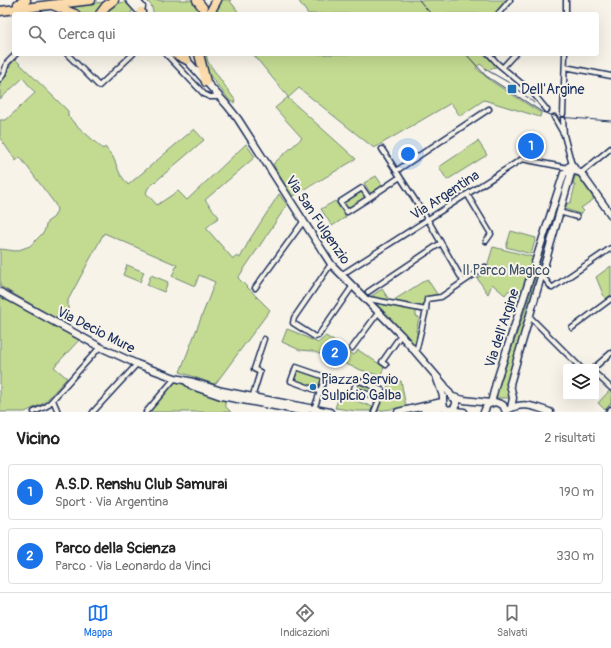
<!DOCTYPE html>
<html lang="it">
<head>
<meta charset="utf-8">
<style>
	body { margin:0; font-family:Pangolin,sans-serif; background:#f6f6f6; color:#222 }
	.controls { position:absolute; right:12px; bottom:12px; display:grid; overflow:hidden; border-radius:4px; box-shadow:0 4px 16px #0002 }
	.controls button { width:36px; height:36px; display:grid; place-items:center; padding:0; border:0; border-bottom:1px solid #e0e0e0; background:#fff; color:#222; font:20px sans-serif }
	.you { position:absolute; left:408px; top:154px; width:14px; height:14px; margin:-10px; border:3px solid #fff; border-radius:50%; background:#1a73e8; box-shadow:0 0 0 6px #1a73e833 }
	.badge { display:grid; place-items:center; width:26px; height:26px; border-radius:50%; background:#1a73e8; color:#fff; font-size:13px; font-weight:700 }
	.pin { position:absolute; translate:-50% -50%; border:2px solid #fff; box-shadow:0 1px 4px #0006 }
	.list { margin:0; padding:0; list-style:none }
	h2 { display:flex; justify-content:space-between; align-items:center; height:52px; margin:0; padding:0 16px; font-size:17px }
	h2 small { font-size:13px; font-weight:400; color:#767676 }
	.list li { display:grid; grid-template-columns:26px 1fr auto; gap:12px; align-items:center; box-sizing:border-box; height:56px; margin:0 8px 8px; padding:0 8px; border:1px solid #e0e0e0; border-radius:4px }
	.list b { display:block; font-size:15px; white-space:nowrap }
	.list p { margin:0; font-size:13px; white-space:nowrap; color:#767676 }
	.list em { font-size:13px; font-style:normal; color:#767676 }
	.icon { flex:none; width:22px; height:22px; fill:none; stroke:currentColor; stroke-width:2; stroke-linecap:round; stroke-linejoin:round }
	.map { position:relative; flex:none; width:611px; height:412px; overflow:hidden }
	.search { position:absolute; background:#fff; box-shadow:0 4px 16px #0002; left:12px; right:12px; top:12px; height:44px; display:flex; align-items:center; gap:10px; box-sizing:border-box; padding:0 14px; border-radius:4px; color:#767676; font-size:15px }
	.sheet { height:180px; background:#fff }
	nav { display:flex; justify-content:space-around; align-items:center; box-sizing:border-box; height:56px; border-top:1px solid #e0e0e0; background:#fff; font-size:11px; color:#767676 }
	nav a { display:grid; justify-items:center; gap:2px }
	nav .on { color:#1a73e8 }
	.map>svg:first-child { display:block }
	.green { fill:#c3db91; stroke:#6f8578 }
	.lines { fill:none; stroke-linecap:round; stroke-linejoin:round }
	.street-tunnel { stroke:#cbcccc; stroke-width:4; stroke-dasharray:4 2; stroke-linecap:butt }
	.street-casing { stroke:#1b2f5e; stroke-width:7 }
	.secondary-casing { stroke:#1b2f5e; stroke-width:9 }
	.highway-casing { stroke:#1b2f5e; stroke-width:11 }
	.street { stroke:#f7f3e8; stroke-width:4 }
	.secondary { stroke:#f7f3e8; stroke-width:6 }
	.highway { stroke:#fcdcac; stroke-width:8 }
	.tram { stroke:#1b2f5e; stroke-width:1 }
	.poi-dot { fill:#1f6fb2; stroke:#f7f3e8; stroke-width:1.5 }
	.labels { text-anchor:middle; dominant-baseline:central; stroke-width:4; stroke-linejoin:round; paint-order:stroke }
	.poi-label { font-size:14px; fill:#1b2f5e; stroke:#f7f3e8; text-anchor:start }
	.street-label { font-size:14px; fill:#1b2f5e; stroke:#f7f3e8 }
	.park-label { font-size:14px; fill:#3d5168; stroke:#f7f3e8 }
</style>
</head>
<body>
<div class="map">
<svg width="611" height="412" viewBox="0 0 611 412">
	<rect width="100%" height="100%" fill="#f7f3e8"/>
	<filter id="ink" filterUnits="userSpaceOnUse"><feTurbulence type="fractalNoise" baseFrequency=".025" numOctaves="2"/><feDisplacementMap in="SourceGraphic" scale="8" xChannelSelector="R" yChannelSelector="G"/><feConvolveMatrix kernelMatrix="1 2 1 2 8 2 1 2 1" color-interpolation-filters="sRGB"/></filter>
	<g filter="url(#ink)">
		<path class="green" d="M139 0H157L163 1V0H195L200 8 199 11 201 14H154L151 5 146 0 131 12 132 14H102C114 2 123 2 139 0Z
			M220 0H231L230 1 240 14H212Z
			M298 0H507L496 14H308Z
			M104 2H105L96 14H80L63 7Z
			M201 54H206L208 62 235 100 234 103 230 101 207 72Z
			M253 54H483L499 66 495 67 488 70 480 64 476 68 491 81 541 113 540 117 484 100 460 116 451 103 374 148 299 88 288 98 356 159 292 197 273 164 302 138 275 108 288 97Z
			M15 59 68 111V116L75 124 103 149 105 147 113 157 120 174 128 185 194 129 204 140 148 188 146 193 157 205 178 191 187 200 246 144 255 157 205 200 219 217 206 228 233 259 237 256 240 258 250 239 279 194 287 205 238 278 270 310 216 383 214 384 180 372 215 282 199 275 195 286 172 276 177 265 104 233 68 300V311L71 319 60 321 0 286V249L16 251 30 246 44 232 47 222 54 217 57 210 55 204 20 157 16 161 0 138V120H6L35 93 23 78 0 99V83C6 75 9 66 15 59Z
			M478 141 487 155 447 180 439 167Z
			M566 174H567L516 351 510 398H495L529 298Z
			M376 176 383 186 371 194 364 183Z
			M575 176H578L594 199 581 208 584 211 580 214 565 209 567 204 571 202 575 185 573 184Z
			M363 191 367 197 347 209 343 203Z
			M335 201 346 217 332 226 321 209Z
			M511 231 536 238 531 254 506 247Z
			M493 247 533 257 520 298 509 290 505 295 492 284 488 294 477 278 485 273Z
			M127 265 144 272 140 282 123 275Z
			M611 266V295L605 299 596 277Z
			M151 275 168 282 164 292 147 285Z
			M427 279 437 294 427 302 426 308 391 302Z
			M382 289 390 301 370 297Z
			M0 294 80 339 54 367 67 378 44 403 25 412H0Z
			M371 301 416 310V316L419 317 416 332 420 333 416 346Z
			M287 329 295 332 318 343 326 336 354 355 358 350 384 367 381 376 361 370 312 351 300 350 282 342Z
			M297 370 323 378 319 389 294 380Z
			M390 381H401L406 407 377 411Z
			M177 382 225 400V406L231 412H149L174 383Z
			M358 383 379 391 377 395 356 387Z
			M611 389V403L605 410 598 403Z
			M340 394 345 397 373 407 372 411H356L335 408Z"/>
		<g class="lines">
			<path class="street-tunnel" d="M547 110 554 117"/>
			<g class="street-casing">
				<path id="street" d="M498 14 510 0
					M566 14V0
					M67 54 99 86 133 54
					M166 54 204 94 210 97H220
					M489 54 498 64 533 93 547 110
					M503 67 515 54
					M565 67 611 76
					M0 79 3 75 7 63 16 54
					M563 114 565 54
					M554 117 563 133
					M563 119 564 135 572 165
					M382 149 428 220 463 281
					M396 171 489 109
					M581 173 611 148
					M362 188 369 198 347 212 340 202Z
					M467 194 491 234 486 241
					M369 198 400 177
					M559 212 577 217
					M331 264 294 318 293 323 315 337 318 336 352 287
					M541 274 552 288 611 248
					M341 275 522 159 568 168
					M255 288 303 222
					M368 292 441 243
					M367 301 369 299 426 310 416 352
					M426 310 427 299 441 297 485 267
					M529 316 580 367
					M572 328 611 299
					M352 348 378 313
					M386 365 382 362 401 335
					M595 367 611 353
					M596 374 611 388
					M252 398 260 372 254 369 264 339
					M53 400 58 412
					M34 412 47 406 100 347
					M93 412 137 364
					M146 412 175 378
					M313 412 325 377 296 367 291 381 321 392
					M374 412C377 405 380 397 382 390L357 380 354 389 379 398
					M608 412 611 409"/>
			</g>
			<g class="secondary-casing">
				<path id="secondary" d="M129 0 138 10
					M136 0 142 7
					M184 57 226 104 238 119 331 264 401 335 444 385 452 397
					M575 171V169L572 165 568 167V170L570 172 575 171 581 173 611 215
					M0 292 100 347 137 364 175 378 193 382 222 391 330 412
					M437 379 443 396V404L445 408 448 410
					M186 381 192 386 221 396 306 412
					M453 397 464 400 490 403
					M491 403 496 383 564 173 569 171
					M511 408 513 398 510 384 571 173
					M448 410 453 409 456 405V400L453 397
					M450 410 464 412
					M506 411C522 401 533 406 550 412
					M398 412 442 402
					M424 412 444 407
					M484 412 487 405 495 402 503 405 506 412"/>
			</g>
			<g class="highway-casing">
				<path id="highway" d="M197 0 203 8 204 14
					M18 4 26 0
					M52 5 75 14
					M0 11 91 0
					M141 12V14
					M100 14 106 6 114 0
					M210 14 212 9 217 0
					M175 54 187 60
					M199 54 206 82"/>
			</g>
			<use href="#street" class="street"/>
			<use href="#secondary" class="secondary"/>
			<use href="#highway" class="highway"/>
			<path class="tram" d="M419 0 431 14
				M466 54 486 76 542 112 557 117 611 121
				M485 69 513 85 534 103"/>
		</g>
	</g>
	<g class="poi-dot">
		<rect x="507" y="84" width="10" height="10" rx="2"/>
		<circle cx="313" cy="387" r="4"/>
	</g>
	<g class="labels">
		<g class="poi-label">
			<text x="521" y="89">Dell'Argine</text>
			<text x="321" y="379">Piazza Servio<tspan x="321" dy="16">Sulpicio Galba</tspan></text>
		</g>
		<g class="street-label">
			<text transform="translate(445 195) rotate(-33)">Via Argentina</text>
			<text transform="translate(318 220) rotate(56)">Via San Fulgenzio</text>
			<text transform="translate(502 328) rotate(-72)">Via dell'Argine</text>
			<text transform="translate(96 330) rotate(27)">Via Decio Mure</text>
		</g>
		<g class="park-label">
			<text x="506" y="270">Il Parco Magico</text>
		</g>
	</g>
</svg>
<div class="controls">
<button><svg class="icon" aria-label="layers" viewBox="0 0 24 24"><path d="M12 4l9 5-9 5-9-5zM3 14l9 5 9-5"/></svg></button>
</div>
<div class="you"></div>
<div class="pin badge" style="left:531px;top:146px">1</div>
<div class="pin badge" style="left:335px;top:353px">2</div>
<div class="search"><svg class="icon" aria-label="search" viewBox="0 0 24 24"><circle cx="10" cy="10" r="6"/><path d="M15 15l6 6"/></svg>Cerca qui</div>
</div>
<section class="sheet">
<h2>Vicino<small>2 risultati</small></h2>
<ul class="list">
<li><span class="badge">1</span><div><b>A.S.D. Renshu Club Samurai</b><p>Sport · Via Argentina</p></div><em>190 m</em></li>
<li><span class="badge">2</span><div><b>Parco della Scienza</b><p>Parco · Via Leonardo da Vinci</p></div><em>330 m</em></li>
</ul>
</section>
<nav>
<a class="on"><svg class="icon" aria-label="map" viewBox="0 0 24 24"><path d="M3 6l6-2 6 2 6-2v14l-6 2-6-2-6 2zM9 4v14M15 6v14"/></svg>Mappa</a>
<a><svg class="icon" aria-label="directions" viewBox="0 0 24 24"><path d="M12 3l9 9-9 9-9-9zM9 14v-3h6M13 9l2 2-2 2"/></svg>Indicazioni</a>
<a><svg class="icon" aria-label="saved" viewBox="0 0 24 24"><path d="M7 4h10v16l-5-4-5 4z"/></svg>Salvati</a>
</nav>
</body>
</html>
